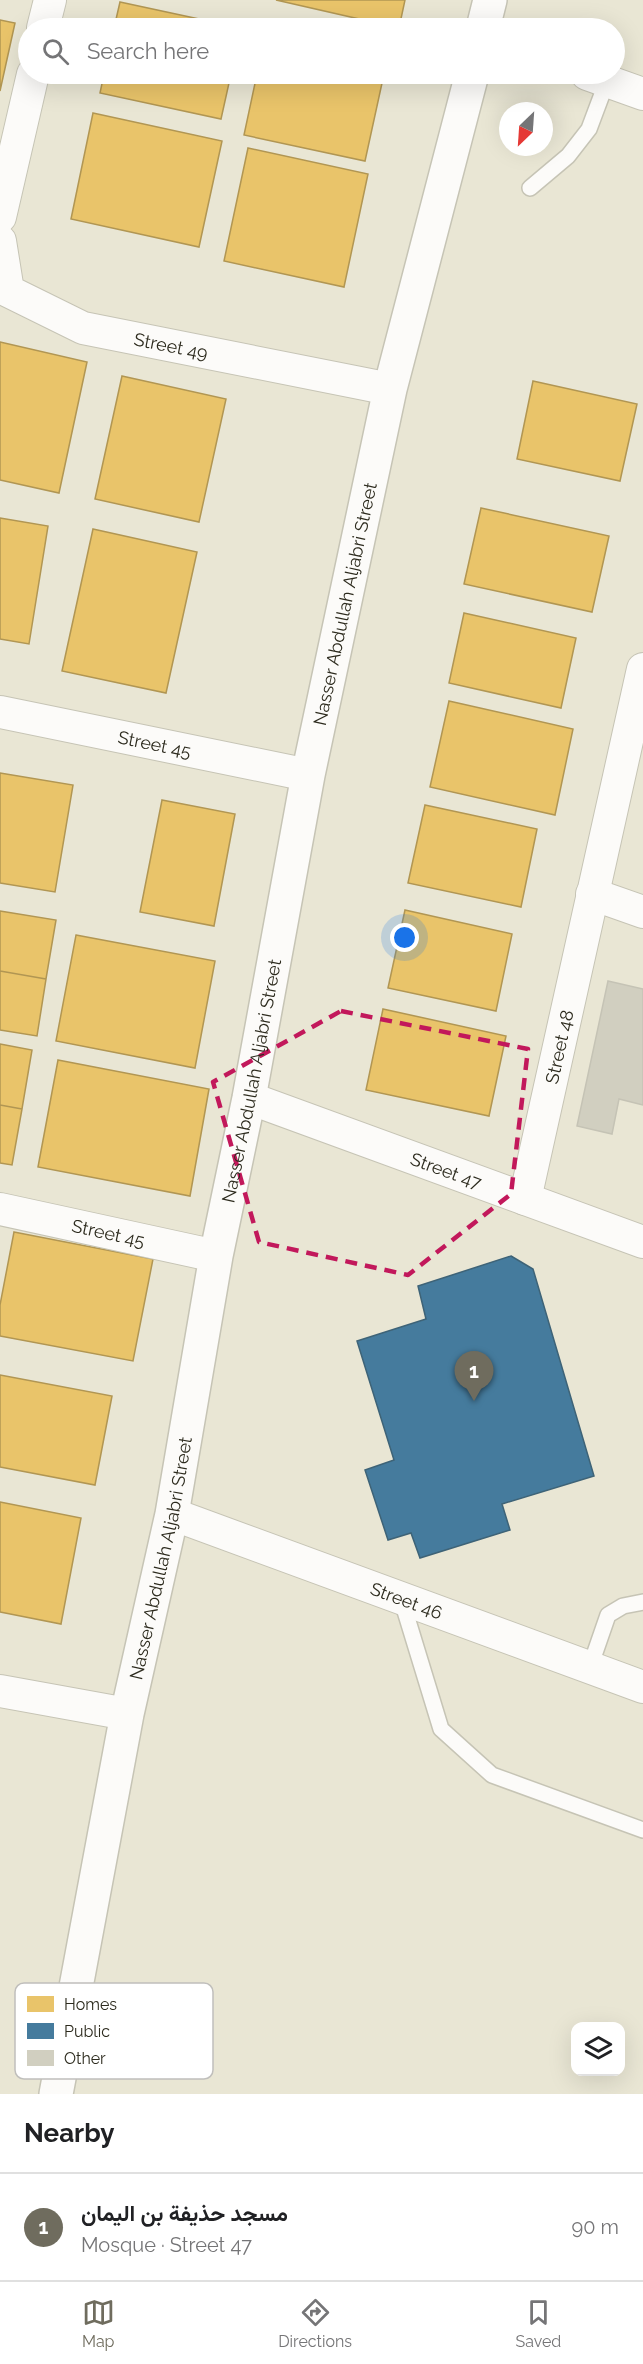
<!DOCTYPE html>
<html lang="en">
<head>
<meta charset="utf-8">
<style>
	body { margin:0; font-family:Raleway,Vazirmatn,sans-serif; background:#f2f2f2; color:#202124 }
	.controls { position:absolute; right:18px; bottom:18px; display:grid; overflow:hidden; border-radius:12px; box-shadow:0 6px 24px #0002 }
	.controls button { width:54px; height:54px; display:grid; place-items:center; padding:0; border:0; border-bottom:2px solid #e0e0e0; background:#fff; color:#202124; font:30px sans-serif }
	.compass { position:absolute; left:499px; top:102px; width:54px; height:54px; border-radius:50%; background:#fff; box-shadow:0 6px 24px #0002; rotate:205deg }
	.you { position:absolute; left:405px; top:938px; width:21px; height:21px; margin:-15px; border:4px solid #fff; border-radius:50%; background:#1a73e8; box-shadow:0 0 0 9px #1a73e833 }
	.badge { display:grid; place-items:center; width:39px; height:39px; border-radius:50%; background:#6f6c5e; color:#fff; font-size:20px; font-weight:700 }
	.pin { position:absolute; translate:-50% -50px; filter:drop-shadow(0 2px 3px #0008) }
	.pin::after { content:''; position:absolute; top:32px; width:21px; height:18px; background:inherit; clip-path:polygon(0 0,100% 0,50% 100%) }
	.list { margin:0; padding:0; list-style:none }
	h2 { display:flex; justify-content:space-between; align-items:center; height:78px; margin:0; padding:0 24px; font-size:26px }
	h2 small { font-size:20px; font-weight:400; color:#757577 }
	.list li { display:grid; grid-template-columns:39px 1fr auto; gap:18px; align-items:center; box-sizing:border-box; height:108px; padding:0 24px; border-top:2px solid #e0e0e0 }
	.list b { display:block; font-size:22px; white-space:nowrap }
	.list p { margin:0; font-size:20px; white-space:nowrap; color:#757577 }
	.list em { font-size:20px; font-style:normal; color:#757577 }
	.icon { flex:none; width:33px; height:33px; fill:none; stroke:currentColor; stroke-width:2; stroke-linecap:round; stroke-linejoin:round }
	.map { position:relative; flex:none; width:643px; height:2094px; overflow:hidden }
	.search { position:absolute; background:#fff; box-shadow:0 6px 24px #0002; left:18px; right:18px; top:18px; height:66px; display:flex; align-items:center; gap:15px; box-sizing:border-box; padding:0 21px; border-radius:33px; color:#757577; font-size:22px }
	.sheet { height:186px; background:#fff }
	nav { display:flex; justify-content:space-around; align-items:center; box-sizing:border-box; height:84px; border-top:2px solid #e0e0e0; background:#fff; font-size:16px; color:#757577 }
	nav a { display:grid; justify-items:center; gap:3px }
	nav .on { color:#6f6c5e }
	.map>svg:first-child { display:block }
	.homes { fill:#e9c46a; stroke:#b19653; stroke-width:1.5 }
	.public { fill:#457b9d; stroke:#3e6377; stroke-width:1.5 }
	.building { fill:#d1cfc0; stroke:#c5c3b5; stroke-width:1.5 }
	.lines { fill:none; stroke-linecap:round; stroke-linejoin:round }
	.service-casing { stroke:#c6c4b5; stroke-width:18 }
	.minor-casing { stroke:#c6c4b5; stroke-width:34 }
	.tertiary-casing { stroke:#c6c4b5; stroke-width:36 }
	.service { stroke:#fcfbf9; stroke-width:15 }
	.minor { stroke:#fcfbf9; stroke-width:32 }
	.tertiary { stroke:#fcfbf9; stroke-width:33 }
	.marked { fill:none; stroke:#c2185b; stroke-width:4.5; stroke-dasharray:12 8; stroke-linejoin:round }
	.labels { text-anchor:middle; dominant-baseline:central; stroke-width:6; stroke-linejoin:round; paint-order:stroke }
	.street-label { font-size:18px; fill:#2d2b1e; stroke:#fff }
	.key { fill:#fff; stroke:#c0bfbc; stroke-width:1.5 }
	.key-label { font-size:16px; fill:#2d2b1e }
</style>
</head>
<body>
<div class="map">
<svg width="643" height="2094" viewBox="0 0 643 2094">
	<rect width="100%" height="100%" fill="#e9e6d4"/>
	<path class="homes" d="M276 0H405L399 28Z
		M120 2 241 28H114Z
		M0 20 15 23 0 91Z
		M104 74H231L221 119 100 93Z
		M257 74H384L365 161 244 135Z
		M93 113 222 141 199 247 71 219Z
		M248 148 368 174 344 287 224 261Z
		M0 342 87 362 59 493 0 480Z
		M122 376 226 399 199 522 95 499Z
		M533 381 637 404 620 481 517 459Z
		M481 508 609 536 592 612 464 584Z
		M0 518 48 526 29 644 0 639Z
		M93 529 197 552 166 693 62 671Z
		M464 613 576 638 561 708 449 683Z
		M449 701 573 729 555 815 430 787Z
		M0 773 73 785 55 892 0 883Z
		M162 800 235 814 214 926 140 912Z
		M425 805 537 829 521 907 408 883Z
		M405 910 512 934 496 1011 388 988Z
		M0 911 56 920 46 979 0 971Z
		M76 935 215 961 195 1068 56 1041Z
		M0 971 46 979 37 1036 0 1030Z
		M383 1009 506 1036 489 1116 366 1090Z
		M0 1044 32 1050 22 1109 0 1105Z
		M58 1060 209 1089 190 1196 38 1167Z
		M0 1105 22 1109 12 1165 0 1163Z
		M14 1232 153 1259 133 1361 0 1336V1305Z
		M0 1375 112 1396 95 1485 0 1467Z
		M0 1502 81 1518 61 1624 0 1612Z"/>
	<path class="public" d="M511 1256 533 1269 594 1476 502 1504 510 1530 420 1558 411 1533 388 1540 365 1470 394 1460 357 1341 426 1319 418 1286Z"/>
	<path class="building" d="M608 981 643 989V1105L619 1099 612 1134 577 1126Z"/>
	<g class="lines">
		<g class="service-casing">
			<path id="service" d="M530 188 568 156 589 129 607 81
				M401 1598 441 1729 492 1775 643 1830
				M590 1667 608 1615 623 1606 643 1602"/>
		</g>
		<g class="minor-casing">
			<g id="minor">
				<path d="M43 28 50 0"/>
				<path d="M587 74 643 94"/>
				<path d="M0 217 33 74"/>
				<path id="s1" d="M0 241 8 291 83 328 390 389"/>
				<path id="s2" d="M0 712 308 775"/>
				<path d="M592 894 643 912"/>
				<path id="s3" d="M249 1098 643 1242"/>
				<path id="s4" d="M525 1199 643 669"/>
				<path id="s5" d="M0 1209 216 1256"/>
				<path id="s6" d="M172 1514 643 1687"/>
				<path d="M0 1691 127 1714"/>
			</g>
		</g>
		<g class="tertiary-casing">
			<g id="tertiary">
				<path d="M483 28 490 0"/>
				<path id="s7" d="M56 2094 127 1714 172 1514 216 1256 249 1098 308 775 390 389 472 74"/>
			</g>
		</g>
		<use href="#service" class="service"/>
		<use href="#minor" class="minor"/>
		<use href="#tertiary" class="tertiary"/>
	</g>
	<path class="marked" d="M341 1011 528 1049 511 1194 408 1275 259 1242 213 1082Z"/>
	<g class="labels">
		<g class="street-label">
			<text stroke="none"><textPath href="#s1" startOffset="224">Street 49</textPath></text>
			<text stroke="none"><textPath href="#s7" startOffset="1518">Nasser Abdullah Aljabri Street</textPath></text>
			<text stroke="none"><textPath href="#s2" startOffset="158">Street 45</textPath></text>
			<text stroke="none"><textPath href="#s4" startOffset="156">Street 48</textPath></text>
			<text stroke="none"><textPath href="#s7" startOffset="1032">Nasser Abdullah Aljabri Street</textPath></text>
			<text stroke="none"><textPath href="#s3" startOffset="210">Street 47</textPath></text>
			<text stroke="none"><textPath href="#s5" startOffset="111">Street 45</textPath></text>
			<text stroke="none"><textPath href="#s7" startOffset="546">Nasser Abdullah Aljabri Street</textPath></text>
			<text stroke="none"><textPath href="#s6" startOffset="250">Street 46</textPath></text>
		</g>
	</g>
	<rect x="15" y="1983" width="198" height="96" rx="9" class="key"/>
	<rect x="27" y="1996" width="27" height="16" fill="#e9c46a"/>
	<rect x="27" y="2023" width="27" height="16" fill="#457b9d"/>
	<rect x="27" y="2050" width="27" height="16" fill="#d1cfc0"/>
	<g class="key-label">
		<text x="64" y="2010">Homes</text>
		<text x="64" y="2037">Public</text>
		<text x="64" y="2064">Other</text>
	</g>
</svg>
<div class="controls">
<button><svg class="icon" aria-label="layers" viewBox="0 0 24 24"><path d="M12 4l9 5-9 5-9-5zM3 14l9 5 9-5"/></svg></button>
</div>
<svg class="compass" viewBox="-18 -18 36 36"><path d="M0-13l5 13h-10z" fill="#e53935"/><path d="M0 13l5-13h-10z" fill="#757577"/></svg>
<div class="you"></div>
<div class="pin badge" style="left:474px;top:1401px">1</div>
<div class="search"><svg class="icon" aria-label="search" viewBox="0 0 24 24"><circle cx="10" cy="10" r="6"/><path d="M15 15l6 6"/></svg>Search here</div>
</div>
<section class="sheet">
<h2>Nearby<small></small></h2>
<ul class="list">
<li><span class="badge">1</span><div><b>مسجد حذيفة بن اليمان</b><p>Mosque · Street 47</p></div><em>90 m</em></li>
</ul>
</section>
<nav>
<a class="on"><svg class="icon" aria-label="map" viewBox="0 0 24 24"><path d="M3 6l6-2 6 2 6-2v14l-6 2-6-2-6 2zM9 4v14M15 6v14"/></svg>Map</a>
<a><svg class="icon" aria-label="directions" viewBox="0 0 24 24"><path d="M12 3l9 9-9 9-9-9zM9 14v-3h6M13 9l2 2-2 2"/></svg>Directions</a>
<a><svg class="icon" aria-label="saved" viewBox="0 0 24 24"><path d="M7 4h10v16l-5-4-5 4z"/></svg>Saved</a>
</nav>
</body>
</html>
